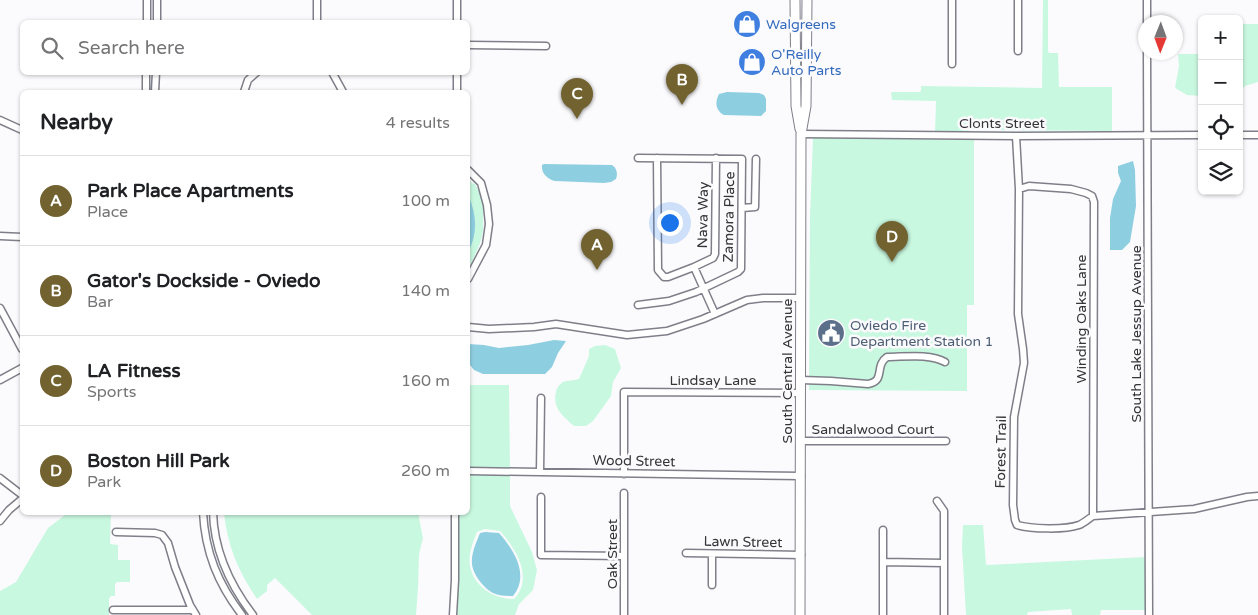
<!DOCTYPE html>
<html lang="en">
<head>
<meta charset="utf-8">
<style>
	body { margin:0; font-family:"Varela Round",sans-serif; background:#f2f2f2; color:#202124 }
	.controls { position:absolute; right:15px; top:15px; display:grid; overflow:hidden; border-radius:8px; box-shadow:0 1px 4px #0004 }
	.controls button { width:45px; height:45px; display:grid; place-items:center; padding:0; border:0; border-bottom:1px solid #e0e0e0; background:#fff; color:#202124; font:25px sans-serif }
	.compass { position:absolute; left:1138px; top:15px; width:45px; height:45px; border-radius:50%; background:#fff; box-shadow:0 1px 4px #0004; rotate:181deg }
	.you { position:absolute; left:669px; top:222px; width:18px; height:18px; margin:-12px; border:4px solid #fff; border-radius:50%; background:#1a73e8; box-shadow:0 0 0 8px #1a73e833 }
	.badge { display:grid; place-items:center; width:32px; height:32px; border-radius:50%; background:#716230; color:#fff; font-size:16px; font-weight:700 }
	.pin { position:absolute; translate:-50% -41px; filter:drop-shadow(0 1px 2px #0008) }
	.pin::after { content:''; position:absolute; top:26px; width:18px; height:15px; background:inherit; clip-path:polygon(0 0,100% 0,50% 100%) }
	.list { margin:0; padding:0; list-style:none }
	h2 { display:flex; justify-content:space-between; align-items:center; height:65px; margin:0; padding:0 20px; font-size:21px }
	h2 small { font-size:16px; font-weight:400; color:#757577 }
	.list li { display:grid; grid-template-columns:32px 1fr auto; gap:15px; align-items:center; box-sizing:border-box; height:90px; padding:0 20px; border-top:1px solid #e0e0e0 }
	.list b { display:block; font-size:19px; white-space:nowrap }
	.list p { margin:0; font-size:16px; white-space:nowrap; color:#757577 }
	.list em { font-size:16px; font-style:normal; color:#757577 }
	.icon { flex:none; width:28px; height:28px; fill:none; stroke:currentColor; stroke-width:2; stroke-linecap:round; stroke-linejoin:round }
	.map { position:relative; flex:none; width:1258px; height:615px; overflow:hidden }
	.search { position:absolute; background:#fff; box-shadow:0 1px 4px #0004; left:20px; top:20px; width:450px; height:55px; display:flex; align-items:center; gap:12px; box-sizing:border-box; padding:0 18px; border-radius:8px; color:#757577; font-size:19px }
	.panel { position:absolute; background:#fff; box-shadow:0 1px 4px #0004; left:20px; top:90px; width:450px; height:425px; border-radius:8px }
	.map>svg:first-child { display:block }
	.green { fill:#c9f8e0; fill-rule:evenodd }
	.water { fill:#8ecee1 }
	.lines { fill:none; stroke-linecap:round; stroke-linejoin:round }
	.minor-casing { stroke:#7f7f89; stroke-width:9 }
	.major-casing { stroke:#7f7f89; stroke-width:11 }
	.minor { stroke:#fff; stroke-width:6 }
	.major { stroke:#fff; stroke-width:9 }
	.labels { text-anchor:middle; dominant-baseline:central; stroke-width:5; stroke-linejoin:round; paint-order:stroke }
	.shop-label { font-size:14px; fill:#366cbe; stroke:#fbfbfe; text-anchor:start }
	.street-label { font-size:14px; fill:#35353a; stroke:#fbfbfe }
	.service-label { font-size:14px; fill:#4e5e75; stroke:#fbfbfe; text-anchor:start }
</style>
</head>
<body>
<div class="map">
<svg width="1258" height="615" viewBox="0 0 1258 615">
	<rect width="100%" height="100%" fill="#fbfbfe"/>
	<path class="green" d="M1043 0H1048V51L1049 53H1058L1059 87H1112V131L969 130 968 132H935L936 101 892 100 891 92H919L921 91V86L1042 88Z
		M1239 24H1258V82L1245 86 1239 92Z
		M1178 54H1202V96L1187 95 1175 88 1179 66Z
		M813 138 974 140V305H967V391L809 390 810 216Z
		M468 178 472 183 475 184 481 196 484 207C482 214 484 223 483 231 481 245 474 257 468 269Z
		M605 345 615 349 621 368 613 382 611 396 593 421 586 426H574C563 416 552 408 556 392 557 387 559 385 563 382 568 380 573 381 579 379L589 356V349L595 346Z
		M468 385H509L510 469 468 468Z
		M468 475H510V506L532 552 537 570 533 590 519 604 515 615H456L458 580V513L468 512ZM485 529 500 531C516 549 534 578 514 599 494 599 474 587 470 566 468 555 473 542 477 532Z
		M69 512 111 513 110 544 118 545V560H130V582H117L115 584V596H111L109 599V615H0V591L16 582 48 528Z
		M224 513H419V518L423 538 419 554 418 588 416 615H312L275 578 267 585V591L257 599C239 573 227 545 224 513Z
		M963 525H983L986 565 1146 557V610H1101L1100 615H1072L1071 609 1028 612 1027 615H966L962 547Z"/>
	<path class="water" d="M727 92 759 93 764 95 766 99V111L761 116 724 115C715 110 715 102 719 94Z
		M1133 161 1135 170 1136 206 1130 242 1122 250H1110V218L1113 199 1121 181 1118 173V166Z
		M544 164 612 165C617 168 618 174 616 179L611 182 604 183 555 181C547 179 541 173 542 165Z
		M468 195C477 214 478 234 468 252Z
		M554 340 566 341 558 353 552 367 545 374H483L474 370 470 365 468 344 484 345 499 348 528 345Z
		M485 532 499 533C514 550 530 575 513 596 507 596 499 596 493 593 484 588 473 575 472 564 471 554 476 543 480 533Z"/>
	<g class="lines">
		<g class="minor-casing">
			<path id="minor" d="M457 0V22
				M147 22V0
				M157 22V0
				M317 22V0
				M1147 22V0
				M468 45 546 46
				M1018 51V0
				M1147 52 1149 615
				M952 64V0
				M332 72 343 92
				M146 92V72
				M155 92 156 72
				M244 92 248 80 257 72
				M457 92V72
				M0 120 22 130
				M801 134 1016 136 1202 135
				M1239 135H1258
				M1016 136 1019 189 1018 314 1023 349 1024 363 1014 417 1013 505 1015 520 1017 525C1031 529 1065 530 1079 525 1084 523 1088 519 1093 516L1194 509 1247 497 1258 496
				M638 158 742 159 741 269 738 272 696 292 669 301 638 305
				M657 158 658 270 664 277H668L694 267
				M468 170 481 183 487 205 489 224 486 245 468 279
				M1019 189 1029 186 1071 189 1086 193 1092 196 1094 202 1093 516
				M742 208 755 207 756 159
				M0 236 22 237
				M0 308 22 349
				M715 314 694 267 713 258 715 254 716 158
				M468 327 489 329 534 327 556 324 627 335 667 331 703 319 747 300 763 298H801
				M0 380 22 368
				M801 380 831 381 868 384C886 381 874 366 887 357 904 357 929 353 945 362
				M800 441H946
				M468 471 801 476
				M540 472 541 398
				M624 474V392L801 393
				M0 478 22 495
				M541 497V555L624 556
				M937 501 944 511V615
				M203 512C205 552 218 584 242 615
				M213 512C214 551 230 585 253 615
				M0 521 9 510 22 499
				M116 532 155 533 162 535 168 543 175 567 190 605 196 615
				M686 553 801 555
				M712 554V585
				M883 562 944 563
				M113 610H193
				M453 615 455 580V512
				M624 615V493
				M883 615V530"/>
		</g>
		<g class="major-casing">
			<path id="major" d="M795 0 796 106 800 129
				M800 615 801 134 806 106 807 0"/>
		</g>
		<use href="#minor" class="minor"/>
		<use href="#major" class="major"/>
	</g>
	<defs>
		<g id="shop-disc" transform="scale(1.4375)"><circle r="9.5" fill="#3f7fe0" stroke="#fbfbfe"/><path d="M-5-2.5h2.3a2.7 3.5 0 0 1 5.4 0H5L5.5 6h-11ZM-1.5-2.5h3a1.5 2.3 0 0 0-3 0Z" fill="#fff"/></g>
		<g id="civic-disc" transform="scale(1.4375)"><circle r="9.5" fill="#5c6f8a" stroke="#fbfbfe"/><path d="M-.6-6.5H3V-4.5H.6V-3L4-1V1h2V6H-6V1h2V-1L-.6-3ZM-1.2 2.5V6h2.4V2.5Z" fill="#fff"/></g>
	</defs>
	<g fill-rule="evenodd">
		<use href="#shop-disc" x="747" y="24"/>
		<use href="#shop-disc" x="752" y="62"/>
		<use href="#civic-disc" x="831" y="333"/>
	</g>
	<g class="labels">
		<g class="shop-label">
			<text x="766" y="24">Walgreens</text>
			<text x="771" y="54">O'Reilly<tspan x="771" dy="16">Auto Parts</tspan></text>
		</g>
		<g class="street-label">
			<text x="1002" y="123">Clonts Street</text>
			<text transform="translate(703 215) rotate(-89)">Nava Way</text>
			<text transform="translate(729 217) rotate(-89)">Zamora Place</text>
			<text transform="translate(1081 319) rotate(-90)">Winding Oaks Lane</text>
			<text transform="translate(1136 334) rotate(-90)">South Lake Jessup Avenue</text>
			<text transform="translate(787 371) rotate(-90)">South Central Avenue</text>
			<text x="713" y="380">Lindsay Lane</text>
			<text x="873" y="429">Sandalwood Court</text>
			<text transform="translate(1001 452) rotate(-89)">Forest Trail</text>
			<text transform="translate(634 461) rotate(1)">Wood Street</text>
			<text transform="translate(743 542) rotate(1)">Lawn Street</text>
			<text transform="translate(612 554) rotate(-90)">Oak Street</text>
		</g>
		<g class="service-label">
			<text x="850" y="325">Oviedo Fire<tspan x="850" dy="16">Department Station 1</tspan></text>
		</g>
	</g>
</svg>
<div class="controls">
<button>+</button>
<button>−</button>
<button><svg class="icon" aria-label="locate" viewBox="0 0 24 24"><circle cx="12" cy="12" r="6"/><path d="M12 2v4M12 18v4M2 12h4M18 12h4"/></svg></button>
<button><svg class="icon" aria-label="layers" viewBox="0 0 24 24"><path d="M12 4l9 5-9 5-9-5zM3 14l9 5 9-5"/></svg></button>
</div>
<svg class="compass" viewBox="-18 -18 36 36"><path d="M0-13l5 13h-10z" fill="#e53935"/><path d="M0 13l5-13h-10z" fill="#757577"/></svg>
<div class="you"></div>
<div class="pin badge" style="left:597px;top:270px">A</div>
<div class="pin badge" style="left:682px;top:105px">B</div>
<div class="pin badge" style="left:577px;top:119px">C</div>
<div class="pin badge" style="left:892px;top:262px">D</div>
<div class="search"><svg class="icon" aria-label="search" viewBox="0 0 24 24"><circle cx="10" cy="10" r="6"/><path d="M15 15l6 6"/></svg>Search here</div>
<section class="panel">
<h2>Nearby<small>4 results</small></h2>
<ul class="list">
<li><span class="badge">A</span><div><b>Park Place Apartments</b><p>Place</p></div><em>100 m</em></li>
<li><span class="badge">B</span><div><b>Gator's Dockside - Oviedo</b><p>Bar</p></div><em>140 m</em></li>
<li><span class="badge">C</span><div><b>LA Fitness</b><p>Sports</p></div><em>160 m</em></li>
<li><span class="badge">D</span><div><b>Boston Hill Park</b><p>Park</p></div><em>260 m</em></li>
</ul>
</section>
</div>
</body>
</html>
